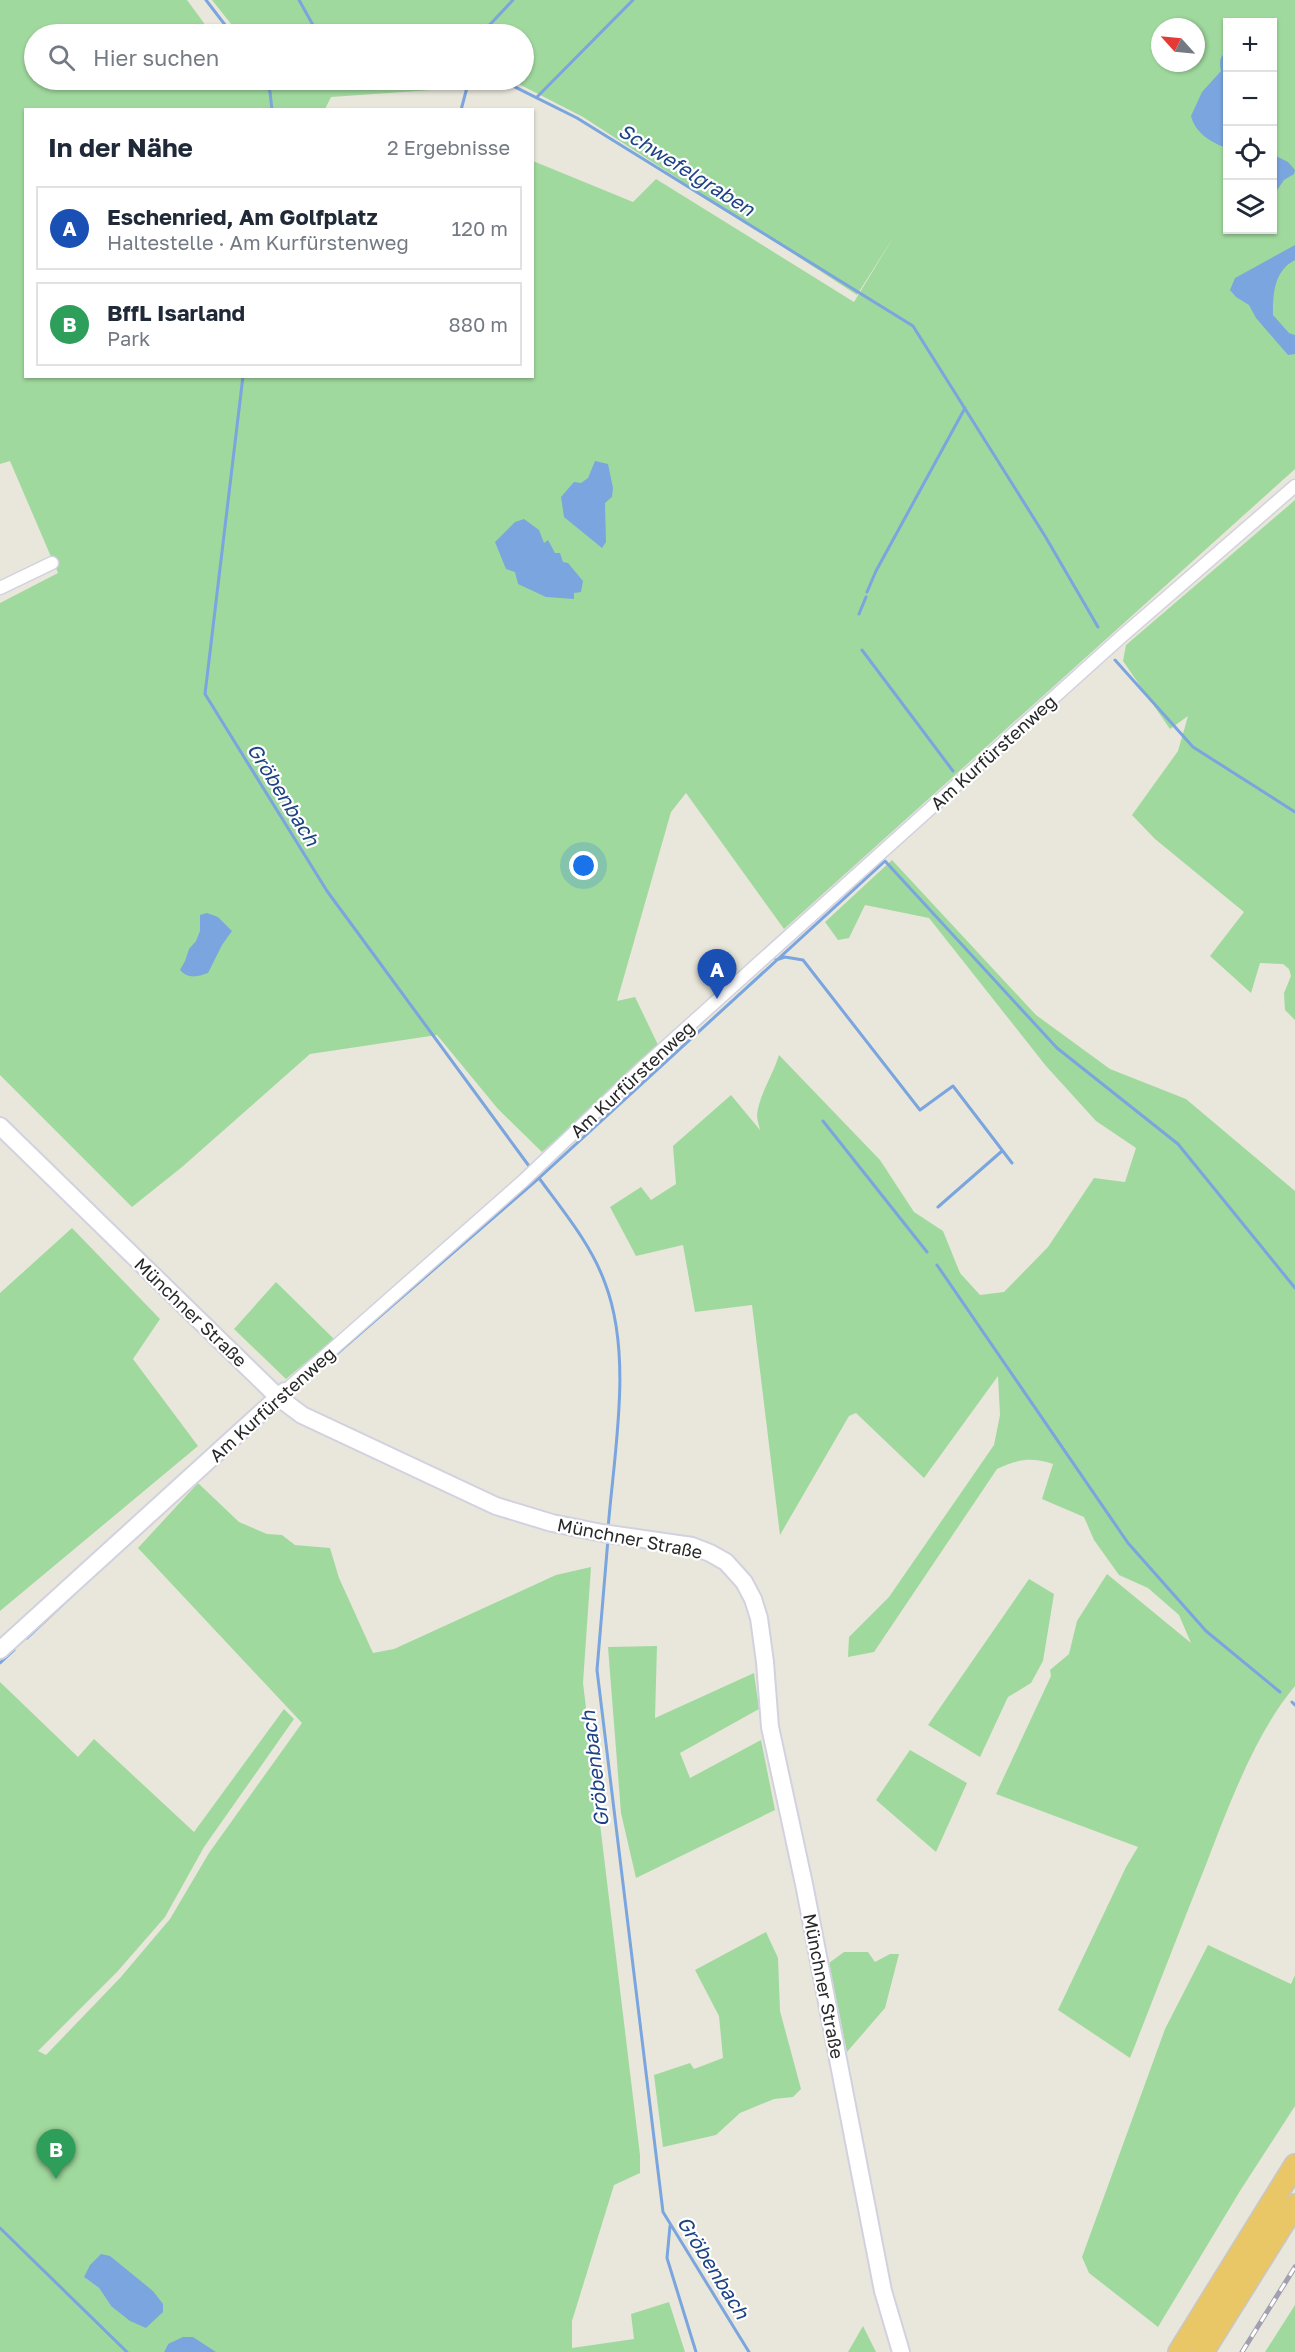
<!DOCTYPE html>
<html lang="de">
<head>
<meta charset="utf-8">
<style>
	body { margin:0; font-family:"Golos Text",sans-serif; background:#f6f6f7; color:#1f2937 }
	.controls { position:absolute; right:18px; top:18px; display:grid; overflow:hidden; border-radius:0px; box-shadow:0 2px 4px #0004 }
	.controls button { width:54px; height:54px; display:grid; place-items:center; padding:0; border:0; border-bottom:2px solid #e0e1e3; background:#fff; color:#1f2937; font:30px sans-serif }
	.compass { position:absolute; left:1151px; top:18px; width:54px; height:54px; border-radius:50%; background:#fff; box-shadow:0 2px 4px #0004; rotate:297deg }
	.you { position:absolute; left:584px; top:866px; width:21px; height:21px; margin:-15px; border:4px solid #fff; border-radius:50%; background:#1a73e8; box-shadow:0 0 0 9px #1a73e833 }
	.badge { display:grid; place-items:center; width:39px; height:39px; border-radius:50%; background:#7c3aed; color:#fff; font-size:20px; font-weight:700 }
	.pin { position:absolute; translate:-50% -50px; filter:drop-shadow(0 2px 3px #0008) }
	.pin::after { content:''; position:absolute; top:32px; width:21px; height:18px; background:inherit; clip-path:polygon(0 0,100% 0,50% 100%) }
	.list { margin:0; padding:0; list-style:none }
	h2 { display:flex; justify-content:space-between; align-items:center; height:78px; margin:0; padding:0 24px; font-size:26px }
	h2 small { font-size:20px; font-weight:400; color:#747a83 }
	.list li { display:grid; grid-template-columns:39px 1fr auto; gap:18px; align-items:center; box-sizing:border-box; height:84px; margin:0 12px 12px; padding:0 12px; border:2px solid #e0e1e3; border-radius:0px }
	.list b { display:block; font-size:22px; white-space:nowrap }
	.list p { margin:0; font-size:20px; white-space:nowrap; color:#747a83 }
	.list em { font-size:20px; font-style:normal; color:#747a83 }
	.icon { flex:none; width:33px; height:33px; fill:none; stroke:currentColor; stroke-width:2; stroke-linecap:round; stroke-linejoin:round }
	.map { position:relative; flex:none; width:1295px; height:2352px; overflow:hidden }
	.search { position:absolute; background:#fff; box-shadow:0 2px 4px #0004; left:24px; top:24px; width:510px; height:66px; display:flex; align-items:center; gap:15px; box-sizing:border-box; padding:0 21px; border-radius:33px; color:#747a83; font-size:22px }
	.panel { position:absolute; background:#fff; box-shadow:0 2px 4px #0004; left:24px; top:108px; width:510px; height:270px; border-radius:0px }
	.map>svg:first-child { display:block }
	.green { fill:#a0d99e; fill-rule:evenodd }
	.water { fill:#7aa5de }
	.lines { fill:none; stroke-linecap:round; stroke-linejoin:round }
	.stream { stroke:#7aa5de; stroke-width:3 }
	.street-casing { stroke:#d2d1df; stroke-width:15 }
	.secondary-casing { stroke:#d2d1df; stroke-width:20 }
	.highway-casing { stroke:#c7c7c7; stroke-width:24 }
	.street { stroke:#fff; stroke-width:12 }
	.secondary { stroke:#fff; stroke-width:16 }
	.highway { stroke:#e9c766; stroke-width:21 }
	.rail-casing { stroke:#a29fb0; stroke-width:5 }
	.rail { stroke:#fff; stroke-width:3; stroke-dasharray:9; stroke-linecap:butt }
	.labels { text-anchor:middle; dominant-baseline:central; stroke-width:4.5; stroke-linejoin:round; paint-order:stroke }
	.street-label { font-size:18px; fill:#282828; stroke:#fff }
	.water-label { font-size:20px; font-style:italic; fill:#1d4286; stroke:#fff }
</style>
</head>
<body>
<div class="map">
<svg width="1295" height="2352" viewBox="0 0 1295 2352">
	<rect width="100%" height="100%" fill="#e9e7db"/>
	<path class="green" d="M0 0H187L212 34H34V80H463L460 88 331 97 325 109 26 110V376H532L533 161 633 202 656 179 854 302 896 233 857 295 583 117 511 80H524V34H239L212 0H1295V469L784 929 686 793 671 812 617 1001 635 997 660 1049 542 1152 498 1109 437 1035 310 1054 182 1167 132 1207 0 1075V603L58 573 10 461 0 464ZM1228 22H1272V230H1228ZM1160 27H1196V63H1160Z
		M1295 500V1020L1285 1010 1284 993 1291 976 1289 969 1283 964 1260 963 1251 993 1210 956 1244 912 1155 839 1132 815 1178 751 1188 716 1170 729 1123 661 1126 645Z
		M892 860 1036 1015 1110 1069 1186 1099 1295 1191V1686C1256 1732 1229 1805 1207 1862 1181 1927 1156 1992 1130 2058L1058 2010 1126 1867 1138 1847 996 1794 1051 1676 1050 1670 1069 1654 1077 1621 1107 1574 1191 1643 1179 1615 1148 1588 1119 1575 1094 1540 1084 1517 1042 1499 1053 1464C1031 1457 1018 1459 997 1469L874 1652 848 1657 849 1637 889 1597 994 1445 1000 1415 998 1376 924 1478 856 1413 849 1416 780 1535 752 1305 695 1312 683 1245 636 1256 610 1207 641 1187 651 1200 676 1184 673 1146 731 1095 760 1130C759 1125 757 1120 757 1115 759 1095 773 1075 779 1055L880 1160 914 1212 943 1231 960 1273 980 1295 1004 1292 1048 1247 1094 1178 1125 1182 1136 1148 1096 1121 1046 1066 929 918 865 905 849 938 838 940 825 922Z
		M72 1228 160 1319 133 1359 198 1446 0 1611V1293Z
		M276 1282 334 1339 286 1379 234 1329Z
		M198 1483 239 1522 267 1534 282 1535 295 1545 330 1548 339 1578 373 1653 394 1649 556 1575 591 1567 583 1683 640 2155V2173L614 2185 572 2321V2348L634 2339 631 2314 669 2302 685 2352H216L168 2344 164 2352H0V1682L78 1757 94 1739 194 1832 284 1709 294 1719 204 1847 165 1917 117 1972 38 2051 46 2055 120 1978 170 1919 209 1853 302 1723 138 1548ZM84 2277 135 2278 153 2291 111 2306 99 2288Z
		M1029 1579 1054 1594 1043 1661 1031 1683 1008 1697 980 1757 928 1725Z
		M657 1646 655 1718 754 1673 759 1709 680 1753 690 1778 761 1740 775 1810 636 1878 621 1813 608 1647Z
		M910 1750 967 1783 936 1852 876 1800Z
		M766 1932 778 1958 780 2011 801 2089 793 2097 774 2099 740 2113 716 2135 663 2147 654 2075 690 2063 694 2069 723 2058 719 2016 695 1970Z
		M1208 1945 1291 1984 1295 1975V2106L1240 2191 1158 2327 1089 2273 1082 2257 1165 2029Z
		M844 1952H868L875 1962 890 1954H899L885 2008 847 2052 829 1963Z
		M1295 2305V2352H1265Z
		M863 2326 876 2352H848Z"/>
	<path class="water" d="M1227 51V148C1212 143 1195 133 1191 116L1202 92 1221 71C1219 62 1220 56 1227 51Z
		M1272 154 1288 162 1295 170 1294 174 1284 180 1273 196Z
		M1295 245V260C1274 271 1273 293 1273 315L1289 333 1295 335V354L1288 355 1256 318 1249 305 1236 297 1230 290 1235 278Z
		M595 461 608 464 613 488 612 497 605 503 606 542 602 548 564 517 561 497 574 482 581 483 588 478Z
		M524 519 539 530 544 543 548 540 555 553H560L563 562 568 563 583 581 581 592 574 593V599L546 597 518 584 515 572 506 569 495 542 515 522Z
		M207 913 218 917 232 931 222 945 208 973C197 977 188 979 180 970L185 961 189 949 196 941 200 931V915Z
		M101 2254 110 2256 153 2291 163 2304V2312L146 2328 130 2321 111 2306 99 2288 84 2277 90 2265Z
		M183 2337H193L216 2352H164L168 2344Z"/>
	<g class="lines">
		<path class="stream" d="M206 0 232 34
			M299 0 318 34
			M343 34 386 30 400 34
			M481 34 513 0
			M265 80 270 92 272 110
			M501 80 577 118 913 326 1045 536 1098 627
			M537 97 633 0
			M461 110 469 80
			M243 376 205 694 327 891 529 1166
			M867 592 876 571 965 408
			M859 614 866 597
			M862 650 953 771
			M1115 660 1193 747 1295 812
			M776 960 785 957 803 960 920 1110 953 1086 1012 1163
			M823 1121 927 1252
			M539 1178C563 1211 591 1244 605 1283 633 1356 614 1452 608 1529
			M938 1207 1002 1151
			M937 1265 1128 1543 1206 1631 1280 1692
			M333 1357 539 1178 885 861 1057 1048 1178 1144 1295 1288
			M608 1539 597 1670 663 2212 749 2352
			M27 1638 76 1592
			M0 1663 14 1650
			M1292 1702 1295 1705
			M670 2226 667 2258 696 2352
			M0 2228 127 2352"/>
		<g class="street-casing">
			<path id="street" d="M0 588 52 563
				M285 1391 523 1181 643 1067 1121 637 1295 486"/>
		</g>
		<g class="secondary-casing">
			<path id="secondary" d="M0 1126 278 1397 302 1415 496 1506 552 1523 602 1533 692 1546 710 1553 726 1562 744 1582 753 1599 759 1618 765 1662 770 1727 804 1884 883 2291 901 2352
				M0 1650 285 1391"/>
		</g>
		<g class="highway-casing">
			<path id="highway" d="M1179 2352 1295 2165
				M1203 2352 1295 2205"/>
		</g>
		<use href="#street" class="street"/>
		<use href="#secondary" class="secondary"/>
		<use href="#highway" class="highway"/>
		<g class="rail-casing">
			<path id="rail" d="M1242 2352 1295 2267"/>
		</g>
		<use href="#rail" class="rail"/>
	</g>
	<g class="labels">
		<g class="street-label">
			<text transform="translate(993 752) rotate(-42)">Am Kurfürstenweg</text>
			<text transform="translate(632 1079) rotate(-43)">Am Kurfürstenweg</text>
			<text transform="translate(191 1312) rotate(44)">Münchner Straße</text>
			<text transform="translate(272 1404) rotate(-42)">Am Kurfürstenweg</text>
			<text transform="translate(630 1538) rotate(11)">Münchner Straße</text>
			<text transform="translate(824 1986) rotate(79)">Münchner Straße</text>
		</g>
		<g class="water-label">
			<text transform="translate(687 169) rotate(32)">Schwefelgraben</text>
			<text transform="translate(284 794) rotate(58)">Gröbenbach</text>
			<text transform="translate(594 1769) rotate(-97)">Gröbenbach</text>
			<text transform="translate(714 2267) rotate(58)">Gröbenbach</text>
		</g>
	</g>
</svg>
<div class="controls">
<button>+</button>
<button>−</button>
<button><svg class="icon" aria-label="locate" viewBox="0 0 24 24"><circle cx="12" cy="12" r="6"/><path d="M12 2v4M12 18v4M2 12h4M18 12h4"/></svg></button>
<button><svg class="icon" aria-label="layers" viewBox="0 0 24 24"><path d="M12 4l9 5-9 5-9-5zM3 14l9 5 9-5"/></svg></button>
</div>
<svg class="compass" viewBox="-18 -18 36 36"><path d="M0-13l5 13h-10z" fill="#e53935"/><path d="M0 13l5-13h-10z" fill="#747a83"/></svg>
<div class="you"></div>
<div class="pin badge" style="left:717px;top:999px;background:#1a4fb4">A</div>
<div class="pin badge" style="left:56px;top:2179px;background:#2e9e5b">B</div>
<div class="search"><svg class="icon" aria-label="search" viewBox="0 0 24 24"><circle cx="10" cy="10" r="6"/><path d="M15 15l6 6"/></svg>Hier suchen</div>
<section class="panel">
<h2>In der Nähe<small>2 Ergebnisse</small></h2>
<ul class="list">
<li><span class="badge" style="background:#1a4fb4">A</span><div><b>Eschenried, Am Golfplatz</b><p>Haltestelle · Am Kurfürstenweg</p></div><em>120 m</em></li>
<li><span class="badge" style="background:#2e9e5b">B</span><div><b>BffL Isarland</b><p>Park</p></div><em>880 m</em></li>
</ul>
</section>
</div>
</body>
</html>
